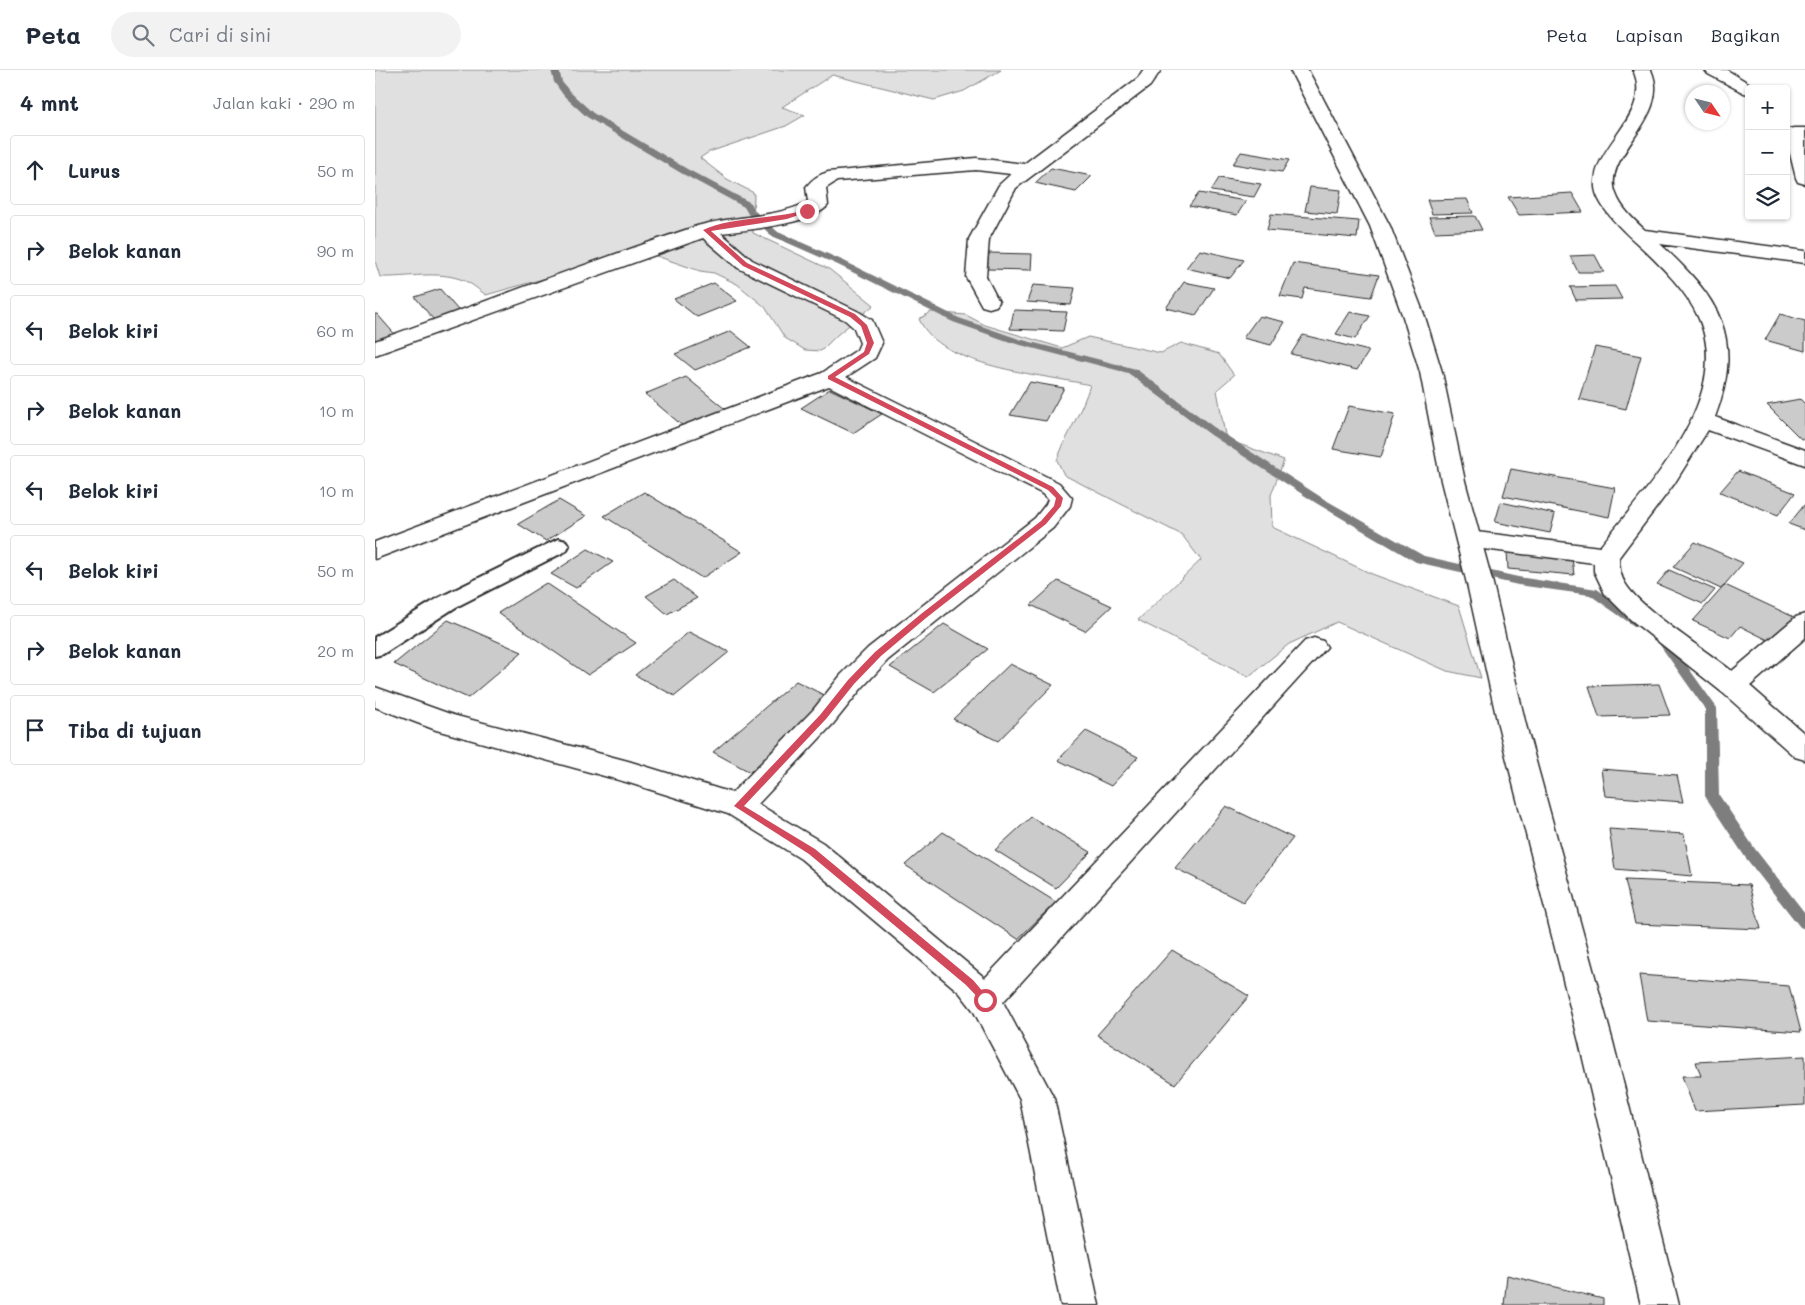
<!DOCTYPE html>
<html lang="id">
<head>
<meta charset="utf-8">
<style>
	body { margin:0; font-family:Mali,sans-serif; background:#f2f2f3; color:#1f2937 }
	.controls { position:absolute; right:15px; top:15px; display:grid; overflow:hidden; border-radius:5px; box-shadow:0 1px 4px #0004 }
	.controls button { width:45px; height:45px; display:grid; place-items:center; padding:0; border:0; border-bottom:1px solid #e0e1e3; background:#fff; color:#1f2937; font:25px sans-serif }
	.compass { position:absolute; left:1310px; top:15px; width:45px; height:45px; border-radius:50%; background:#fff; box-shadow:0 1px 4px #0004; rotate:125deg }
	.stop { position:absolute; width:15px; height:15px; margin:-11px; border:4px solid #d1495b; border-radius:50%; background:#fff }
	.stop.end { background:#d1495b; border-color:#fff; box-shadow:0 1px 5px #0008 }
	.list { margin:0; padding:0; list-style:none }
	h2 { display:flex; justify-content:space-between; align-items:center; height:65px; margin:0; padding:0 20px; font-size:21px }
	h2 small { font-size:16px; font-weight:400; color:#747a83 }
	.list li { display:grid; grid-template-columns:32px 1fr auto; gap:15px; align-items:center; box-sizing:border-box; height:70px; margin:0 10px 10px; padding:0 10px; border:1px solid #e0e1e3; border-radius:5px }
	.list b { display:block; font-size:19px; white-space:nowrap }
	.list em { font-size:16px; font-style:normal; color:#747a83 }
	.icon { flex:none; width:28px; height:28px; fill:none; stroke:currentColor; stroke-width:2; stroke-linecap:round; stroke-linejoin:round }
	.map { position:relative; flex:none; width:1430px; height:1235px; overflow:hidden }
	header { display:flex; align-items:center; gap:30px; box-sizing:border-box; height:70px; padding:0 25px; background:#fff; border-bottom:1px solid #e0e1e3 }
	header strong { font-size:24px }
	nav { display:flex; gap:28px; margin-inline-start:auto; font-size:18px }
	.search { width:350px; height:45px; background:#f2f2f3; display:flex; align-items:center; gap:12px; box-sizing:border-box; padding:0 18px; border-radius:28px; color:#747a83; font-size:19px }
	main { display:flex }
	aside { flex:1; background:#fff }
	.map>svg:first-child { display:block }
	.green { fill:#e0e0e0; stroke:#868686 }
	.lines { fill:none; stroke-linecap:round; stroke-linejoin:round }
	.stream { fill:#7e7e7e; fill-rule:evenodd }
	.building { fill:#cbcbcb; stroke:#2b2b2b }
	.lane-casing { stroke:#2b2b2b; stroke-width:4 }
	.street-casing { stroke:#2b2b2b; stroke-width:3 }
	.secondary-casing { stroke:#2b2b2b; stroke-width:3 }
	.lane { fill:#fff; fill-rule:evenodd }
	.street { fill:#fff; fill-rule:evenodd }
	.secondary { fill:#fff; fill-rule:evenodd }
	.route { fill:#d1495b }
</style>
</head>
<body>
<header>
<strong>Peta</strong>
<div class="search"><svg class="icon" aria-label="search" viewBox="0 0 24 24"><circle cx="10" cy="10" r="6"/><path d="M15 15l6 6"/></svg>Cari di sini</div>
<nav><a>Peta</a><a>Lapisan</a><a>Bagikan</a></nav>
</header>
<main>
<aside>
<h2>4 mnt<small>Jalan kaki · 290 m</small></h2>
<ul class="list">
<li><svg class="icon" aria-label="ahead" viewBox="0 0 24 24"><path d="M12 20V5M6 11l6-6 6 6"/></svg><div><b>Lurus</b></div><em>50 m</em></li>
<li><svg class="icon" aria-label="right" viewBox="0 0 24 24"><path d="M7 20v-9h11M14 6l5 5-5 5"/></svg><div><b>Belok kanan</b></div><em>90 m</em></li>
<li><svg class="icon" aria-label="left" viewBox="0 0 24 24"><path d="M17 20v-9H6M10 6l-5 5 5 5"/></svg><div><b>Belok kiri</b></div><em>60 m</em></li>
<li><svg class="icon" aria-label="right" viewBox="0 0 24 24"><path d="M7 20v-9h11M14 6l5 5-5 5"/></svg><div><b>Belok kanan</b></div><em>10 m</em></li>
<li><svg class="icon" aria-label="left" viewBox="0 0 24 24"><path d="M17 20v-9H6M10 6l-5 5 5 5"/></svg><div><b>Belok kiri</b></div><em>10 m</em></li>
<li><svg class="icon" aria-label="left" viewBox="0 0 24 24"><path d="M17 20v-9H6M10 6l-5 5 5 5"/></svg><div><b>Belok kiri</b></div><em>50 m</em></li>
<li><svg class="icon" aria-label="right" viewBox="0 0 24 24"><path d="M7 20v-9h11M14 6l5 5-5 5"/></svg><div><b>Belok kanan</b></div><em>20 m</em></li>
<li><svg class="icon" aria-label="arrive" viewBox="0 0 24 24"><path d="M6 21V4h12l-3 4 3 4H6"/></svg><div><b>Tiba di tujuan</b></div></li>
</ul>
</aside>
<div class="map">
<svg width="1430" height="1235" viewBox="0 0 1430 1235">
	<rect width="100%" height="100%" fill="#fff"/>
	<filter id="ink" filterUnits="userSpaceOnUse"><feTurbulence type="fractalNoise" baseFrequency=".02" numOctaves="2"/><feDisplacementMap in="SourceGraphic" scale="10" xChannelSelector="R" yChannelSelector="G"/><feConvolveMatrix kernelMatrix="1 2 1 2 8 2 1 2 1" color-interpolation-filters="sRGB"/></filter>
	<g filter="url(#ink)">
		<path class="green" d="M0 0H626L589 21 559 30 457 5 407 37 430 45 411 56 334 82 325 88 352 109 379 123 378 163 454 199 499 235 462 265 446 281 430 280 410 268 390 237 362 214 339 203 325 201 267 181 111 225C104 220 96 213 88 210 62 200 32 208 5 207L0 191Z
			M556 242 591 245 610 255 687 278 713 267 786 283 806 273 844 284 859 305 842 320 850 365 864 374 909 390 896 425 897 457 997 504 1084 536 1106 608 1072 601 962 552 914 574 873 607 763 550 826 490 807 465 689 405 682 390C692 364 707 341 715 315 667 304 565 298 544 249Z"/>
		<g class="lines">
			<path class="stream" d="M176 0H184L187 12 195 22 218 43 312 99 376 133 380 141 403 162 469 191 584 248 644 269 761 299 844 361 949 429 1049 486 1143 507 1222 519 1269 553 1263 557 1259 556 1215 525 1143 515 1041 492 941 433 836 365 753 303 638 273 578 252 463 195 397 166 373 144 369 137 306 103 212 47 189 26 179 12Z
				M1286 564 1290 565 1342 638 1344 725 1380 779 1430 843V859L1425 857 1370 787 1330 726V639L1280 568Z"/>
		</g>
		<path class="building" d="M866 82 914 90 907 102 858 94Z
			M676 98 717 106 701 122 660 113Z
			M844 108 886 114 879 127 836 121Z
			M935 117 966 120 962 144 930 141Z
			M824 123 871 131 862 145 814 136Z
			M1197 123 1208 142 1144 145 1133 127Z
			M1092 129 1098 143 1057 144 1052 130Z
			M896 144 984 151 982 168 892 160Z
			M1100 146 1107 160 1060 162 1054 147Z
			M825 180 869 190 855 208 811 198Z
			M614 183 657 184 656 200 612 199Z
			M1220 185 1229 202H1203L1195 186Z
			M918 193 1004 205 996 227 930 218 927 229 905 226Z
			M809 212 839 218 821 245 791 238Z
			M339 213 362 231 322 247 299 229Z
			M658 215 700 218 696 235 652 232Z
			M1240 216 1247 229 1201 230 1195 217Z
			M65 219 88 246 62 254 40 227Z
			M639 240 692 242 688 261 635 259Z
			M975 242 995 246 980 269 961 264Z
			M0 244H2L23 268 0 276Z
			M1405 244 1430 251V281L1390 270Z
			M884 246 910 252 896 275 868 268Z
			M356 261 376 277 320 300 300 284Z
			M928 265 994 281 982 300 916 284Z
			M1220 277 1266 286 1251 339 1204 329Z
			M311 307 350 339 309 357 270 324Z
			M655 312 689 318 671 351 635 345Z
			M455 319 507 344 478 363 426 338Z
			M1425 329 1430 334V368L1426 369 1392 335Z
			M974 336 1020 344 1006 387 958 379Z
			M1136 399 1240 418 1234 447 1128 426Z
			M1363 401 1420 423 1403 445 1345 422Z
			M269 422 367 482 327 508 229 446Z
			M184 430 211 446 171 471 143 454Z
			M1126 432 1180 444 1175 463 1120 452Z
			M1430 434V460L1414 454Z
			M1320 472 1368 493 1346 519 1298 497Z
			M213 479 238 492 201 518 176 504Z
			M1132 481 1197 487 1199 505 1133 499Z
			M1294 500 1340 520 1328 534 1282 514Z
			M299 510 322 528 292 544 271 526Z
			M683 511 737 536 710 561 656 535Z
			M171 513 261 573 213 605 123 543Z
			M1350 515 1419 547 1397 572 1365 556 1355 568 1318 551Z
			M73 550 147 582 93 628 19 594Z
			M569 554 613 579 559 622 515 597Z
			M314 562 354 582 300 626 260 605Z
			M635 594 678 615 623 671 578 649Z
			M421 611 457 629 375 702 338 682Z
			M1284 614 1295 645 1224 647 1214 616Z
			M711 661 763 687 736 716 683 690Z
			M1226 699 1302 705 1308 732 1230 726Z
			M851 736 918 768 868 832 800 798Z
			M656 747 716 782 681 818 620 780Z
			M1234 759 1309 764 1317 806 1240 799Z
			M568 762 681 832 643 869 530 795Z
			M1250 810 1374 815 1386 859 1260 854Z
			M797 880 874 926 800 1014 722 965Z
			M1264 905 1414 916 1426 962 1272 951Z
			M1430 986V1035L1320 1041 1307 1006H1326L1321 992Z
			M1132 1205 1228 1229V1235H1129Z"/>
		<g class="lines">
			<g class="lane-casing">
				<path id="lane" d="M183 469 191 471 194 476 191 481 81 537 8 584 0 586V567L65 527Z"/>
			</g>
			<g class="street-casing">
				<path id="street" d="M768 0H786L775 16 641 118 614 169 611 207 624 232 621 236 614 238 607 236 591 207 594 169 624 115 636 104 601 100 462 111 451 118 453 135C439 154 370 160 346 163L377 190 484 242 497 250 507 273 500 288 471 307 684 413 697 428 695 436 678 458 513 590 486 619 458 654 383 734 448 773 610 908 930 571 939 568 948 571 952 577 628 932 679 1028 724 1235H686L645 1029 598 940 584 922 426 789 353 744 251 712 61 660 0 637V617L78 645 253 691 357 723 438 640 466 605 493 578 660 448 671 434 673 429 666 423 454 316 0 489V472L447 303 482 280 485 273 479 258 470 250 363 198 328 168 0 285V271C107 233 214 192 322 156 359 145 398 149 433 132L431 117C438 108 444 105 453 102L601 88 649 94 763 8Z
					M1258 0H1276C1298 48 1225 85 1241 124 1246 138 1259 150 1270 160L1430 181V193L1285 174C1344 228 1370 267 1340 347L1430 380V395L1333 360 1299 414 1244 487C1244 496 1245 505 1250 513 1263 537 1333 582 1357 601L1421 547 1430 544V568L1375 616 1430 664V690L1420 687 1348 623 1255 549 1230 524 1219 501V493L1093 477 1084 475 1081 469 1084 463 1093 461 1225 477C1270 419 1359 330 1324 249 1312 221 1287 197 1265 176 1251 164 1221 136 1220 117 1217 74 1279 46 1258 0Z
					M1330 0H1352L1383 19H1374V24L1369 23 1333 4Z
					M1419 58H1430V114L1423 112 1421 108 1411 68 1413 59Z"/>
			</g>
			<g class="secondary-casing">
				<path id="secondary" d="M915 0H933L1015 156 1050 247 1067 302 1090 411 1118 514 1151 655 1238 972 1304 1235H1266L1204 972 1123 655 1092 514 1066 411 1045 302 1028 247 995 156Z"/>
			</g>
			<use href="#lane" class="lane"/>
			<use href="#street" class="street"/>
			<use href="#secondary" class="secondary"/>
		</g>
	</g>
	<path class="route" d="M430 140 435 141 412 149 336 161 372 193 480 244 492 255 499 273 494 284 460 307 678 417 688 428 686 436 671 454 551 548 506 586 479 614 451 649 369 736 440 779 598 910 615 930 610 935 591 915 434 784 359 736 445 645 473 610 500 582 546 544 666 451 679 436 681 428 673 420 453 309V306L489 282 492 273 486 256 475 247 368 196 328 160C353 147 401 149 430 140Z"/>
</svg>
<div class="controls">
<button>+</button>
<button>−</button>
<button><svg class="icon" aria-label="layers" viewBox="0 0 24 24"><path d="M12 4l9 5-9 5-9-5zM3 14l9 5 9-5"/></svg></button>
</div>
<svg class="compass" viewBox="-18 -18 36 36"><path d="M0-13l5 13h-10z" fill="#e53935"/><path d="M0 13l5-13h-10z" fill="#747a83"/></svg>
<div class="stop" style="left:610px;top:930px"></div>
<div class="stop end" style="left:432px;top:141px"></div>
</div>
</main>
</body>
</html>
